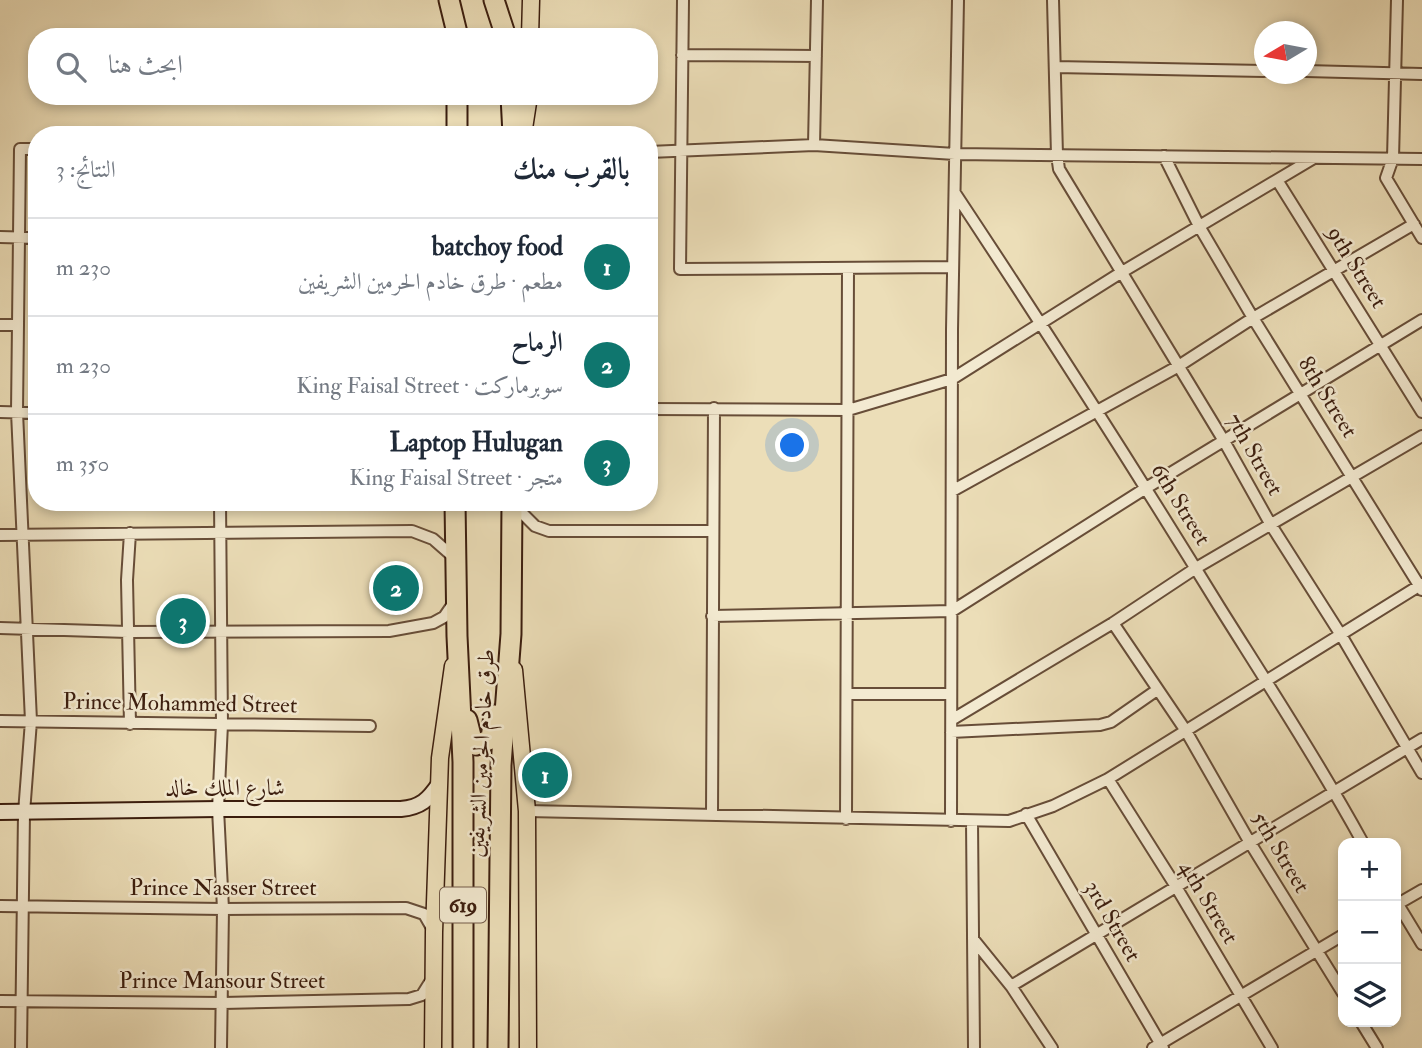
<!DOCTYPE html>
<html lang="ar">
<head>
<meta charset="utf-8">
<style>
	body { margin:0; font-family:"IM FELL Double Pica",Amiri,serif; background:#f2f2f3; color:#1f2937; direction:rtl }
	.controls { position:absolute; right:21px; bottom:21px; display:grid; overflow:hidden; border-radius:14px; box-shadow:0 4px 10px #0003 }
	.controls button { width:63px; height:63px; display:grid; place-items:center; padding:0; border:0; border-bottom:2px solid #e0e1e3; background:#fff; color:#1f2937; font:35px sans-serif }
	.compass { position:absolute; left:1254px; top:21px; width:63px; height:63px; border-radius:50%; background:#fff; box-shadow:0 4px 10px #0003; rotate:260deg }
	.you { position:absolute; left:793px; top:446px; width:24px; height:24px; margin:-18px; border:5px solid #fff; border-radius:50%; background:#1a73e8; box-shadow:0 0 0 10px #1a73e833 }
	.badge { display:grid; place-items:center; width:46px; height:46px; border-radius:50%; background:#0f766e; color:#fff; font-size:23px; font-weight:700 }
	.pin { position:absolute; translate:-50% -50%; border:4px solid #fff; box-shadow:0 2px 7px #0006 }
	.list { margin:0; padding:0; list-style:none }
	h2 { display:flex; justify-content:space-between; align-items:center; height:91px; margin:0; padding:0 28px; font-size:30px }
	h2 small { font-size:23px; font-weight:400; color:#747a83 }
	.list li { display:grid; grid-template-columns:46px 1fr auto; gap:21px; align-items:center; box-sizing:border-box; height:98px; padding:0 28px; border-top:2px solid #e0e1e3 }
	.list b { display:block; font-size:26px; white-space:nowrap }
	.list p { margin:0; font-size:23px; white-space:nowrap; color:#747a83 }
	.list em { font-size:23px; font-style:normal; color:#747a83 }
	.icon { flex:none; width:38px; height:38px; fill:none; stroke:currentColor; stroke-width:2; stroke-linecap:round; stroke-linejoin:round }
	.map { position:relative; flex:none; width:1422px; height:1048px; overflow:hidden; direction:ltr }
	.search { position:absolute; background:#fff; box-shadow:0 4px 10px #0003; left:28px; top:28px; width:630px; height:77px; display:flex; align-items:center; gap:18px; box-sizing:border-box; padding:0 24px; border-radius:28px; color:#747a83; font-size:26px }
	.panel { position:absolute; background:#fff; box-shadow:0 4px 10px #0003; left:28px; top:126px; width:630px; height:385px; border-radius:28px; direction:rtl }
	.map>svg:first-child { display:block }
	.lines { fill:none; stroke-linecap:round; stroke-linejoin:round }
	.street-casing { stroke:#674d38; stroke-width:14 }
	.secondary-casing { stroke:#3b1d0e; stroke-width:18 }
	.primary-casing { stroke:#3b1d0e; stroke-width:19 }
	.highway-casing { stroke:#3b1d0e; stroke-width:23 }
	.street { stroke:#f3ead1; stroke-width:10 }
	.secondary { stroke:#f3ead1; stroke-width:14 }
	.primary { stroke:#ecdeb8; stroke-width:16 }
	.highway { stroke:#ecdeb8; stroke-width:19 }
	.labels { text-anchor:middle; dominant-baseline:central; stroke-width:5; stroke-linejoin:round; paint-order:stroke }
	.shield { fill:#f3ead1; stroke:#725a48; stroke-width:2 }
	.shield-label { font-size:21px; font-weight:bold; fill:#3b1d0e }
	.street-label { font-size:23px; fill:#3b1d0e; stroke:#f3ead1 }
</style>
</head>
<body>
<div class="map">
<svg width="1422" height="1048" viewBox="0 0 1422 1048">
	<rect width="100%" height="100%" fill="#ecdeb8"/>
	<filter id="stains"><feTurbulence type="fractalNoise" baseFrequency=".00286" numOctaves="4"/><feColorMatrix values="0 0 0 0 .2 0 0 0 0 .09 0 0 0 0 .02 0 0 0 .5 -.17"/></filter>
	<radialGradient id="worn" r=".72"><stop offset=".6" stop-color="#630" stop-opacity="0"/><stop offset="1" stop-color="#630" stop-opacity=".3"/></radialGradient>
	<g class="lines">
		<g class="street-casing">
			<path id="street" d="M683 0 680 269 953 267
				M1053 0 1057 155 1059 169 1224 441 1271 525 1341 635 1422 773
				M1397 0 1393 158 1386 178 1422 238
				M682 55 816 56
				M1055 67 1264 71
				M1306 71 1422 74
				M814 145 817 0
				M649 152 814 145 955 154 1422 159
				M1164 156 1199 226 1253 318 1422 590
				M1277 180 1422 412
				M955 193C1045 329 1134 468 1220 608 1269 686 1319 763 1363 843
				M0 237 37 238
				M0 325H18
				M649 409 848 410 952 379 1122 272 1314 158
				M0 412 37 413
				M952 491 1177 367 1253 318 1414 224
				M220 502 222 724 218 809 223 909 221 1048
				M513 504 535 526 549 531H713
				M130 533 127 580 130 724
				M0 535 412 531 433 539 457 560
				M712 616 952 611 1146 488 1422 320
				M1113 623 1186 731 1249 841 1343 993
				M0 628 128 632 389 631 433 623 444 617 455 601
				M847 694H951
				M953 719 1113 623 1196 568 1422 436
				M0 721 370 726
				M951 732 1100 725 1111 722 1157 690
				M1108 779 1175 885 1272 1048
				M527 811 1009 821 1053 806 1108 779 1422 584
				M1026 814 1163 1048
				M712 815 714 408
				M846 819 848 268
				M951 821 952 330 958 0
				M972 821 974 1048
				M1396 901 1422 944
				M1396 905 1422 890
				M0 906 223 909 406 908 424 914 432 928
				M973 939 1011 986 1052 1048
				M1011 986 1422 739
				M0 1001 223 1003 409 999 422 995 432 979
				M1361 1022 1377 1048
				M21 1048 24 813 31 721 17 412 20 149H37
				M1153 1048 1343 935"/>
		</g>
		<g class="secondary-casing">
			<path id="secondary" d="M0 812 218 809H401C421 807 428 800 439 784"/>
		</g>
		<g class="primary-casing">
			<path id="primary" d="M530 37 531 0
				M523 135 529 96
				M514 670 527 811 528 1048
				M433 1048 434 932 440 758 453 666"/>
		</g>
		<g class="highway-casing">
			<path id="highway" d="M449 0 458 37
				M494 0 506 37
				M511 96 513 135
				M457 135V96
				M455 502 457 636 463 762V1048
				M467 720 472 740 476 745 491 739 494 715
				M498 1048 501 765 511 634 512 502"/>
		</g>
		<use href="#street" class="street"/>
		<use href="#secondary" class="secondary"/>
		<use href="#primary" class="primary"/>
		<use href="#highway" class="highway"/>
	</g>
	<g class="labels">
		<rect class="shield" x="440" y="887.5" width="46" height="35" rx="5"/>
		<g class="shield-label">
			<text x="463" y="905">619</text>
		</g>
		<g class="street-label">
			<text transform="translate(1357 267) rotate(58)">9th Street</text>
			<text transform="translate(1328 397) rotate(58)">8th Street</text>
			<text transform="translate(1255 454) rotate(60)">7th Street</text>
			<text transform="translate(1181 504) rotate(58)">6th Street</text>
			<text transform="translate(180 703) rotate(1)">Prince Mohammed Street</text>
			<text transform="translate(481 753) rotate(-87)">طرق خادم الحرمين الشريفين</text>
			<text x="225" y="787">شارع الملك خالد</text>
			<text transform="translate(1281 852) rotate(59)">5th Street</text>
			<text x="223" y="887">Prince Nasser Street</text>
			<text transform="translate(1209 902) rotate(59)">4th Street</text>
			<text transform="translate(1113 921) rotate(60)">3rd Street</text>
			<text x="222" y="980">Prince Mansour Street</text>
		</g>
	</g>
	<rect width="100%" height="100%" filter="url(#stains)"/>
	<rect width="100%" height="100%" fill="url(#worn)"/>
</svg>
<div class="controls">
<button>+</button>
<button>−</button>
<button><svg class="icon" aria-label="layers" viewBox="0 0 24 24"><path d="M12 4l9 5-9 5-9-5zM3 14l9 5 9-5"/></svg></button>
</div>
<svg class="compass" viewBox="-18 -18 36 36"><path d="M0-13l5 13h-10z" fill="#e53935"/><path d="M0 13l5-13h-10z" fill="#747a83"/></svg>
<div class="you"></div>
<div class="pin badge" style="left:545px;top:775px">1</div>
<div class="pin badge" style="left:396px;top:588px">2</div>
<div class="pin badge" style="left:183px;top:621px">3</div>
<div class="search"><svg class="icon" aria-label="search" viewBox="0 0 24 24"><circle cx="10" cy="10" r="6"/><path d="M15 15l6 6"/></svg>ابحث هنا</div>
<section class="panel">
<h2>بالقرب منك<small>النتائج: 3</small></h2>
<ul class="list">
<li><span class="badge">1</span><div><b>batchoy food</b><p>مطعم · طرق خادم الحرمين الشريفين</p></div><em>230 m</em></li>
<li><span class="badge">2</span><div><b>الرماح</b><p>سوبرماركت · King Faisal Street</p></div><em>230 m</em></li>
<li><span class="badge">3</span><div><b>Laptop Hulugan</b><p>متجر · King Faisal Street</p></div><em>350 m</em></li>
</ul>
</section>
</div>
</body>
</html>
